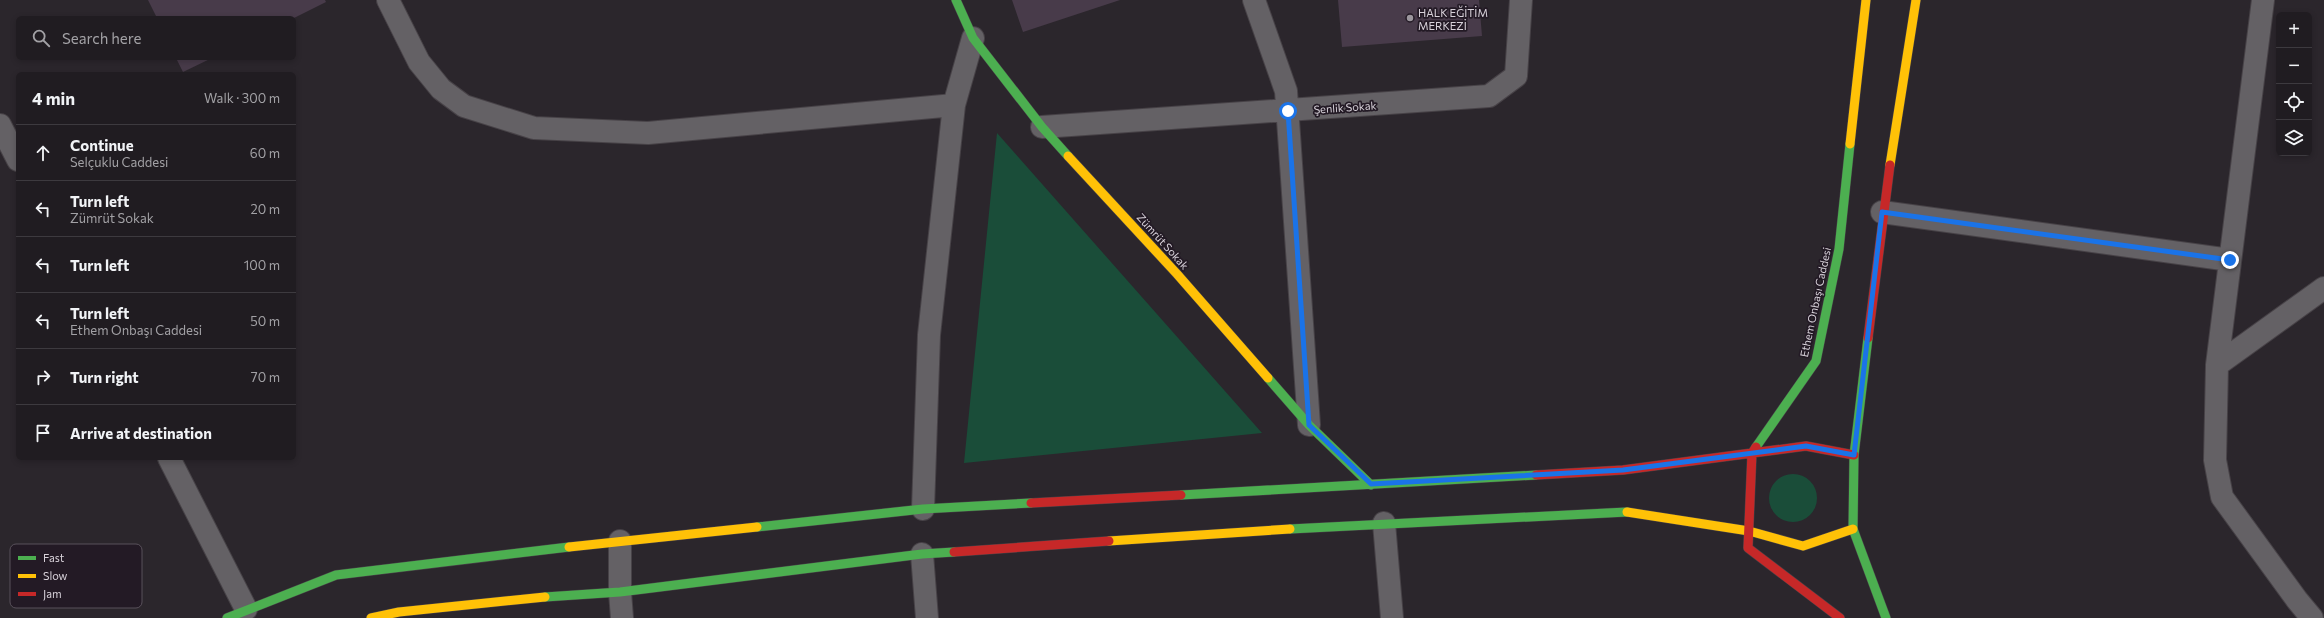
<!DOCTYPE html>
<html lang="en">
<head>
<meta charset="utf-8">
<style>
	body { margin:0; font-family:Commissioner,sans-serif; background:#2d292e; color:#f1f3f6 }
	.controls { position:absolute; right:12px; top:12px; display:grid; overflow:hidden; border-radius:6px; box-shadow:0 2px 6px #0003 }
	.controls button { width:36px; height:36px; display:grid; place-items:center; padding:0; border:0; border-bottom:1px solid #3d3a3f; background:#201c21; color:#f1f3f6; font:20px sans-serif }
	.stop { position:absolute; width:12px; height:12px; margin:-9px; border:3px solid #1a73e8; border-radius:50%; background:#fff }
	.stop.end { background:#1a73e8; border-color:#fff; box-shadow:0 1px 4px #0008 }
	.list { margin:0; padding:0; list-style:none }
	h2 { display:flex; justify-content:space-between; align-items:center; height:52px; margin:0; padding:0 16px; font-size:17px }
	h2 small { font-size:13px; font-weight:400; color:#a2a1a5 }
	.list li { display:grid; grid-template-columns:26px 1fr auto; gap:12px; align-items:center; box-sizing:border-box; height:56px; padding:0 16px; border-top:1px solid #3d3a3f }
	.list b { display:block; font-size:15px; white-space:nowrap }
	.list p { margin:0; font-size:13px; white-space:nowrap; color:#a2a1a5 }
	.list em { font-size:13px; font-style:normal; color:#a2a1a5 }
	.icon { flex:none; width:22px; height:22px; fill:none; stroke:currentColor; stroke-width:2; stroke-linecap:round; stroke-linejoin:round }
	.map { position:relative; flex:none; width:2324px; height:618px; overflow:hidden }
	.search { position:absolute; background:#201c21; box-shadow:0 2px 6px #0003; left:16px; top:16px; width:280px; height:44px; display:flex; align-items:center; gap:10px; box-sizing:border-box; padding:0 14px; border-radius:6px; color:#a2a1a5; font-size:15px }
	.panel { position:absolute; background:#201c21; box-shadow:0 2px 6px #0003; left:16px; top:72px; width:280px; height:388px; border-radius:6px }
	.map>svg:first-child { display:block }
	.green { fill:#1a4d39 }
	.building { fill:#483b4a }
	.lines { fill:none; stroke-linecap:round; stroke-linejoin:round }
	.street-casing { stroke:#474247; stroke-width:24 }
	.fast-casing { stroke:#474247; stroke-width:10 }
	.slow-casing { stroke:#474247; stroke-width:10 }
	.jam-casing { stroke:#474247; stroke-width:10 }
	.street { stroke:#646165; stroke-width:22 }
	.fast { stroke:#4caf50; stroke-width:9 }
	.slow { stroke:#ffc107; stroke-width:9 }
	.jam { stroke:#c62828; stroke-width:9 }
	.route { stroke:#1a73e8; stroke-width:5 }
	.poi-dot { fill:#9b969d; stroke:#231a25; stroke-width:1.5 }
	.labels { text-anchor:middle; dominant-baseline:central; stroke-width:3.5; stroke-linejoin:round; paint-order:stroke }
	.poi-label { font-size:11px; fill:#d8d2da; stroke:#231a25; text-anchor:start }
	.street-label { font-size:11px; fill:#d8d2da; stroke:#231a25 }
	.key { fill:#231a25; stroke:#59515b; stroke-width:1 }
	.key-label { font-size:11px; fill:#d8d2da }
</style>
</head>
<body>
<div class="map">
<svg width="2324" height="618" viewBox="0 0 2324 618">
	<rect width="100%" height="100%" fill="#2b262c"/>
	<path class="green" d="M997 133 1262 433 964 463Z
		M1769 498a24 24 0 1 1 48 0a24 24 0 1 1-48 0Z"/>
	<path class="building" d="M148 0H325L326 2 294 18H157Z
		M1012 0H1120L1023 32Z
		M1338 0H1479L1482 36 1342 47Z
		M176 58H212L183 72Z"/>
	<g class="lines">
		<g class="street-casing">
			<path id="street" d="M388 0 419 62 441 89 464 106 534 128 648 133 954 105
				M1254 0 1286 91 1309 425
				M2263 0 2217 365 2215 460 2222 497 2297 600 2312 618
				M0 125 18 160
				M1042 127 1489 96 1516 76 1521 0
				M1882 212 2230 260
				M2217 365 2324 288
				M169 458 246 609
				M923 509 929 335 954 105 973 38
				M1384 523 1392 618
				M620 541V592L622 618
				M922 554 927 618"/>
		</g>
		<g class="fast-casing">
			<path id="fast" d="M956 0 973 38 1042 127 1068 156
				M1868 338 1854 455 1853 529 1886 618
				M1268 378 1309 425 1371 485
				M1756 447 1816 361 1839 249 1850 144
				M1181 495 1536 475
				M757 527 923 509 1031 503
				M1290 529 1627 512
				M545 597 620 592 922 554 954 552
				M227 618 336 575 569 547"/>
		</g>
		<g class="slow-casing">
			<path id="slow" d="M1850 144 1866 0
				M1068 156 1177 274 1268 378
				M1890 165 1916 0
				M1627 512 1749 531 1803 546 1853 529
				M1109 541 1290 529
				M569 547 757 527
				M371 618 399 612 545 597"/>
		</g>
		<g class="jam-casing">
			<path id="jam" d="M1868 338 1890 165
				M1756 447 1752 453 1748 548 1840 618
				M1536 475 1623 470 1806 446 1854 455
				M1031 503 1181 495
				M954 552 1109 541"/>
		</g>
		<use href="#street" class="street"/>
		<use href="#fast" class="fast"/>
		<use href="#slow" class="slow"/>
		<use href="#jam" class="jam"/>
	</g>
	<g class="lines">
		<path class="route" d="M1288 111 1309 425 1371 484 1623 470 1806 446 1854 455 1882 212 2230 260"/>
	</g>
	<circle class="poi-dot" cx="1410" cy="18" r="4"/>
	<g class="labels">
		<g class="poi-label">
			<text x="1418" y="12">HALK EĞİTİM<tspan x="1418" dy="13">MERKEZİ</tspan></text>
		</g>
		<g class="street-label">
			<text transform="translate(1345 107) rotate(-4)">Şenlik Sokak</text>
			<text transform="translate(1163 241) rotate(48)">Zümrüt Sokak</text>
			<text transform="translate(1815 302) rotate(-78)">Ethem Onbaşı Caddesi</text>
		</g>
	</g>
	<rect x="10" y="544" width="132" height="64" rx="6" class="key"/>
	<rect x="18" y="556" width="18" height="4" fill="#4caf50"/>
	<rect x="18" y="574" width="18" height="4" fill="#ffc107"/>
	<rect x="18" y="592" width="18" height="4" fill="#c62828"/>
	<g class="key-label">
		<text x="43" y="562">Fast</text>
		<text x="43" y="580">Slow</text>
		<text x="43" y="598">Jam</text>
	</g>
</svg>
<div class="controls">
<button>+</button>
<button>−</button>
<button><svg class="icon" aria-label="locate" viewBox="0 0 24 24"><circle cx="12" cy="12" r="6"/><path d="M12 2v4M12 18v4M2 12h4M18 12h4"/></svg></button>
<button><svg class="icon" aria-label="layers" viewBox="0 0 24 24"><path d="M12 4l9 5-9 5-9-5zM3 14l9 5 9-5"/></svg></button>
</div>
<div class="stop" style="left:1288px;top:111px"></div>
<div class="stop end" style="left:2230px;top:260px"></div>
<div class="search"><svg class="icon" aria-label="search" viewBox="0 0 24 24"><circle cx="10" cy="10" r="6"/><path d="M15 15l6 6"/></svg>Search here</div>
<section class="panel">
<h2>4 min<small>Walk · 300 m</small></h2>
<ul class="list">
<li><svg class="icon" aria-label="ahead" viewBox="0 0 24 24"><path d="M12 20V5M6 11l6-6 6 6"/></svg><div><b>Continue</b><p>Selçuklu Caddesi</p></div><em>60 m</em></li>
<li><svg class="icon" aria-label="left" viewBox="0 0 24 24"><path d="M17 20v-9H6M10 6l-5 5 5 5"/></svg><div><b>Turn left</b><p>Zümrüt Sokak</p></div><em>20 m</em></li>
<li><svg class="icon" aria-label="left" viewBox="0 0 24 24"><path d="M17 20v-9H6M10 6l-5 5 5 5"/></svg><div><b>Turn left</b></div><em>100 m</em></li>
<li><svg class="icon" aria-label="left" viewBox="0 0 24 24"><path d="M17 20v-9H6M10 6l-5 5 5 5"/></svg><div><b>Turn left</b><p>Ethem Onbaşı Caddesi</p></div><em>50 m</em></li>
<li><svg class="icon" aria-label="right" viewBox="0 0 24 24"><path d="M7 20v-9h11M14 6l5 5-5 5"/></svg><div><b>Turn right</b></div><em>70 m</em></li>
<li><svg class="icon" aria-label="arrive" viewBox="0 0 24 24"><path d="M6 21V4h12l-3 4 3 4H6"/></svg><div><b>Arrive at destination</b></div></li>
</ul>
</section>
</div>
</body>
</html>
